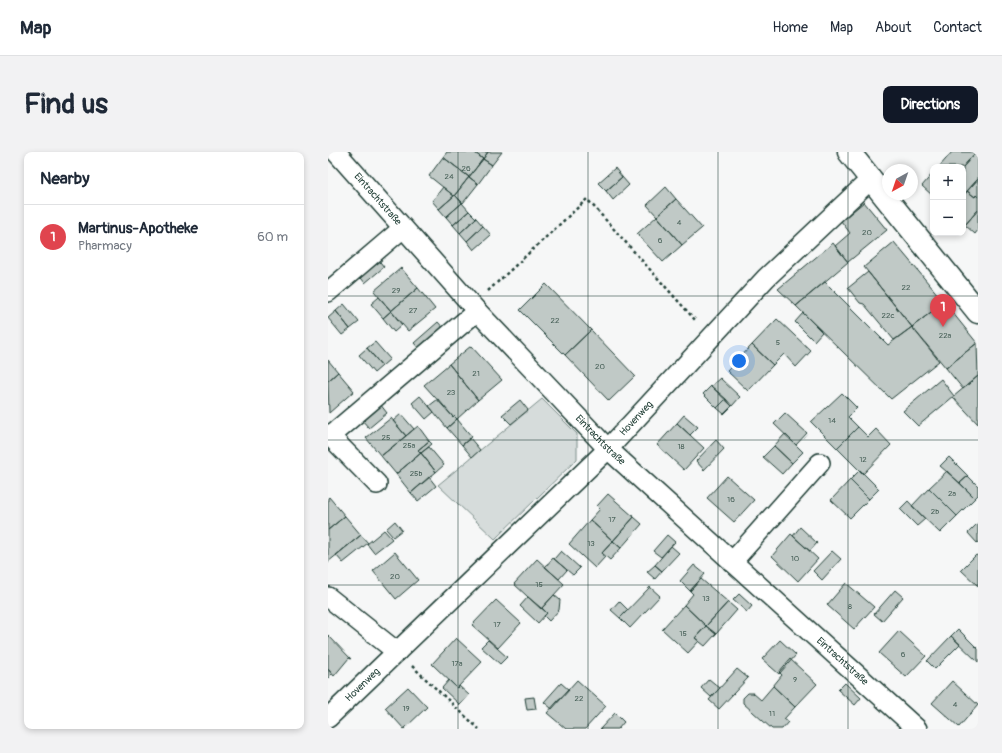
<!DOCTYPE html>
<html lang="en">
<head>
<meta charset="utf-8">
<style>
	body { margin:0; font-family:Pangolin,sans-serif; background:#f2f2f3; color:#1f2937 }
	.controls { position:absolute; right:12px; top:12px; display:grid; overflow:hidden; border-radius:8px; box-shadow:0 2px 6px #0003 }
	.controls button { width:36px; height:36px; display:grid; place-items:center; padding:0; border:0; border-bottom:1px solid #e0e1e3; background:#fff; color:#1f2937; font:20px sans-serif }
	.compass { position:absolute; left:554px; top:12px; width:36px; height:36px; border-radius:50%; background:#fff; box-shadow:0 2px 6px #0003; rotate:220deg }
	.you { position:absolute; left:411px; top:209px; width:14px; height:14px; margin:-10px; border:3px solid #fff; border-radius:50%; background:#1a73e8; box-shadow:0 0 0 6px #1a73e833 }
	.badge { display:grid; place-items:center; width:26px; height:26px; border-radius:50%; background:#111827; color:#fff; font-size:13px; font-weight:700 }
	.pin { position:absolute; translate:-50% -33px; filter:drop-shadow(0 1px 2px #0008) }
	.pin::after { content:''; position:absolute; top:21px; width:14px; height:12px; background:inherit; clip-path:polygon(0 0,100% 0,50% 100%) }
	.list { margin:0; padding:0; list-style:none }
	h2 { display:flex; justify-content:space-between; align-items:center; height:52px; margin:0; padding:0 16px; font-size:17px }
	h2 small { font-size:13px; font-weight:400; color:#747a83 }
	.list li { display:grid; grid-template-columns:26px 1fr auto; gap:12px; align-items:center; box-sizing:border-box; height:64px; padding:0 16px; border-top:1px solid #e0e1e3 }
	.list b { display:block; font-size:15px; white-space:nowrap }
	.list p { margin:0; font-size:13px; white-space:nowrap; color:#747a83 }
	.list em { font-size:13px; font-style:normal; color:#747a83 }
	.map { position:relative; flex:none; width:650px; height:577px; overflow:hidden; border-radius:8px }
	header { display:flex; align-items:center; gap:24px; box-sizing:border-box; height:56px; padding:0 20px; background:#fff; border-bottom:1px solid #e0e1e3 }
	header strong { font-size:19px }
	nav { display:flex; gap:22px; margin-inline-start:auto; font-size:14px }
	.intro { display:flex; align-items:center; justify-content:space-between; box-sizing:border-box; height:96px; padding:0 24px }
	h1 { margin:0; font-size:28px }
	.button { padding:10px 18px; border-radius:8px; background:#111827; color:#fff; font-size:14px; font-weight:700 }
	main { display:flex; gap:24px; padding:0 24px }
	aside { flex:1; background:#fff; border-radius:8px; box-shadow:0 2px 6px #0003 }
	.map>svg:first-child { display:block }
	.green { fill:#d6dcdb; stroke:#7a8c88 }
	.building { fill:#c0c9c6; stroke:#1f3d34 }
	.lines { fill:none; stroke-linecap:round; stroke-linejoin:round }
	.minor-casing { stroke:#1f3d34; stroke-width:22 }
	.tertiary-casing { stroke:#1f3d34; stroke-width:25 }
	.path { stroke:#1f3d34; stroke-width:2.5; stroke-dasharray:3 3; stroke-linecap:butt }
	.minor { stroke:#fff; stroke-width:19 }
	.tertiary { stroke:#fff; stroke-width:22 }
	.grid { fill:none; stroke:#1f3d34; stroke-width:1; stroke-opacity:0.55 }
	.labels { text-anchor:middle; dominant-baseline:central; stroke-width:3.5; stroke-linejoin:round; paint-order:stroke }
	.number-label { font-size:8px; fill:#476058 }
	.street-label { font-size:10px; fill:#1f3d34; stroke:#fff }
</style>
</head>
<body>
<header>
<strong>Map</strong>
<nav><a>Home</a><a>Map</a><a>About</a><a>Contact</a></nav>
</header>
<div class="intro"><h1>Find us</h1><a class="button">Directions</a></div>
<main>
<aside>
<h2>Nearby<small></small></h2>
<ul class="list">
<li><span class="badge" style="background:#e0444e">1</span><div><b>Martinus-Apotheke</b><p>Pharmacy</p></div><em>60 m</em></li>
</ul>
</aside>
<div class="map">
<svg width="650" height="577" viewBox="0 0 650 577">
	<rect width="100%" height="100%" fill="#f6f7f7"/>
	<filter id="ink" filterUnits="userSpaceOnUse"><feTurbulence type="fractalNoise" baseFrequency=".025" numOctaves="2"/><feDisplacementMap in="SourceGraphic" scale="8" xChannelSelector="R" yChannelSelector="G"/><feConvolveMatrix kernelMatrix="1 2 1 2 8 2 1 2 1" color-interpolation-filters="sRGB"/></filter>
	<g filter="url(#ink)">
		<path class="green" d="M214 247 249 282V307L167 387 110 333Z"/>
		<path class="building" d="M119 0H146L155 7 141 25 115 5Z
			M146 0H160L155 7Z
			M160 0H174L164 13 155 7Z
			M624 0H648L635 15H611Z
			M648 0H650V27L635 44V15Z
			M115 5 141 25 126 44 101 24Z
			M155 7 164 13 150 32 141 25Z
			M287 16 294 25 278 39 270 31Z
			M605 21V44L594 34Z
			M141 25 150 32 135 51 127 43Z
			M294 25 301 33 285 48 278 39Z
			M650 27V45L648 43 647 45 639 39Z
			M115 35 126 44 111 57 104 49Z
			M338 35 348 47 329 64 319 53Z
			M639 39 647 45 648 43 650 45V58L637 73 635 71V44Z
			M127 43 134 51 118 65 111 57Z
			M348 47 374 76 354 93 329 64Z
			M536 50 559 78 520 110 507 94 522 81 513 69Z
			M134 51 141 59 125 73 118 65Z
			M650 58V78L647 82 637 73Z
			M141 59 148 66 132 81 125 73Z
			M329 64 354 93 335 110 309 82Z
			M148 66 155 74 139 89 132 81Z
			M155 74 163 83 146 98 139 89Z
			M566 90 616 150 584 175 536 115Z
			M505 91 520 110 468 154 450 137Z
			M49 106 56 115 37 131 30 122Z
			M73 116 90 136 63 159 46 139Z
			M540 120 584 175 566 188 536 152 532 151 520 136Z
			M497 130 560 193 584 175 611 209 563 247 468 154Z
			M218 132 263 178 237 203 192 158Z
			M90 136 107 157 80 179 63 159Z
			M51 145 63 159 55 166 43 152Z
			M616 150 649 191 618 216 584 175Z
			M16 152 31 170 22 177 8 159Z
			M8 159 22 177 14 183 0 166Z
			M63 159 74 173 66 180 55 166Z
			M475 161 494 180 486 189 467 170Z
			M449 167 483 199 468 215 456 202 445 213 424 193Z
			M110 170 117 178 93 199 86 191Z
			M263 178 307 224 281 249 237 203Z
			M47 190 62 207 54 214 39 196Z
			M649 191 650 224 635 237 618 216Z
			M424 193 445 213 420 239 399 219Z
			M143 194 174 228 150 248 121 212Z
			M39 196 54 214 46 221 31 203Z
			M0 208 10 220 0 229Z
			M121 212 150 248 129 267 126 264 125 265 96 233Z
			M10 220 26 239 1 261 0 229Z
			M650 224V272L625 245Z
			M392 226 412 245 404 254 383 234Z
			M613 227 626 244 590 274 575 259Z
			M383 234 398 247 389 256 375 242Z
			M514 241 529 256 520 265 530 275 509 296 483 270Z
			M92 244 106 260 98 267 84 251Z
			M110 247 125 265 126 264 129 267 119 276 101 254Z
			M398 247 404 254 396 262 389 256Z
			M192 248 200 258 183 272 174 263Z
			M52 252 59 261 41 276 33 267Z
			M457 261 479 281 468 293 446 272Z
			M73 262 86 277 78 284 65 269Z
			M356 263 370 275 362 283 349 271Z
			M63 266 78 284 53 304 38 286Z
			M129 267 144 285 134 293 119 276Z
			M349 271 376 296 356 318 329 293Z
			M90 274 101 289 90 298 93 301 68 322 53 304Z
			M530 275 540 285 548 277 563 293 535 322 509 296Z
			M457 282 475 300 464 311 446 294Z
			M142 286 152 298 144 305 134 293Z
			M388 288 396 297 376 318 368 309Z
			M101 289 104 292 93 301 90 298Z
			M446 294 464 311 454 322 435 305Z
			M101 295 116 313 108 320 93 301Z
			M93 301 108 320 83 341 68 322Z
			M621 305 640 324 632 331 612 314Z
			M532 318 551 337 541 347 522 328Z
			M619 319 647 346 629 364 601 336Z
			M399 324 426 348 406 370 379 346Z
			M640 324 650 334V343L647 346 632 331Z
			M101 325 108 334 90 349 83 341Z
			M522 328 541 347 522 366 503 348Z
			M601 336 629 364 612 381 584 354Z
			M280 342 306 365 285 389 262 368 272 357 269 354Z
			M1 345 17 364 0 378V346Z
			M580 349 597 367 589 374 572 357Z
			M17 364 33 383 0 410V378Z
			M306 365 314 372 293 396 285 389Z
			M262 368 285 389 274 401 277 405 267 416 241 392Z
			M67 369 74 378 65 385 58 377Z
			M650 371V390L649 391 640 381Z
			M472 375 489 391 482 399 465 384Z
			M56 378 64 387 46 401 39 392Z
			M463 382 490 407 470 429 444 404Z
			M33 383 40 391 15 411 8 403Z
			M339 383 347 390 333 405 325 399Z
			M285 389 293 396 282 408 274 401Z
			M343 394 351 401 334 419 327 413Z
			M233 399 252 416 245 423 226 407Z
			M504 399 513 407 494 428 485 419Z
			M67 400 90 428 68 447 45 419Z
			M648 403 650 404V434L633 418Z
			M225 406 239 418 231 427 217 415Z
			M209 407 236 432 213 457 186 432Z
			M327 413 334 419 327 427 319 420Z
			M366 413 377 422 362 439 352 429Z
			M373 427 400 450 378 474 356 453 365 442 362 439Z
			M518 431 546 455 526 477 499 453Z
			M322 435 332 444 302 476 292 466Z
			M567 438 575 445 554 469 546 462Z
			M411 442 424 454 419 460 405 448Z
			M226 443 232 448 231 458 221 469 216 464 219 461 214 456Z
			M200 445 219 461 210 471 192 454Z
			M168 448 193 471 170 496 144 473Z
			M291 449 300 458 292 466 283 458Z
			M400 450 409 458 388 482 378 474Z
			M356 453 378 474 367 486 371 489 360 501 334 477Z
			M378 474 388 482 377 494 367 486Z
			M630 477 650 497V510L623 484Z
			M571 479 598 504 578 525 551 501Z
			M0 483 23 507 21 506 6 524 0 517Z
			M623 484 632 492 607 517 599 509Z
			M128 486 154 510 129 536 104 512Z
			M160 488 179 505 172 512 153 495Z
			M452 488 468 503 451 522 434 507Z
			M462 507 489 532 467 555 445 534 454 523 451 520Z
			M0 517 4 522 0 526Z
			M409 517 420 526 391 557 381 548Z
			M381 527 392 536 383 545 373 536Z
			M121 528 129 536 131 534 141 543 132 553 114 536Z
			M249 528 278 554 257 577H238L219 561Z
			M624 529 650 553 631 575 604 551Z
			M233 531 241 538 224 557 216 550Z
			M517 531 533 546 527 553 510 538Z
			M445 534 467 555 456 567 460 570 454 577H444L415 551V546L420 541H425L433 548Z
			M80 535 99 555 76 577 57 556Z
			M206 545 208 557 199 558 197 546Z
			M287 561 296 570 290 577H272Z"/>
		<g class="lines">
			<g class="minor-casing">
				<g id="minor">
					<path id="s1" d="M8 0 149 159 280 297 589 577"/>
					<path d="M0 140 75 76"/>
					<path d="M0 282 49 332"/>
					<path d="M2 284 149 159"/>
					<path d="M404 410 492 311"/>
					<path d="M0 445 69 500"/>
					<path id="s2" d="M0 566 280 297 438 126 542 28"/>
				</g>
			</g>
			<g class="tertiary-casing">
				<path id="tertiary" d="M521 0 650 160"/>
			</g>
			<path class="path" d="M160 139 259 47 368 169
				M84 514 151 577"/>
			<use href="#minor" class="minor"/>
			<use href="#tertiary" class="tertiary"/>
		</g>
	</g>
	<path class="grid" d="M130 0V577M260 0V577M390 0V577M520 0V577M0 144H650M0 288H650M0 433H650"/>
	<g class="labels">
		<g class="number-label">
			<text x="138" y="16">26</text>
			<text x="121" y="24">24</text>
			<text x="351" y="70">4</text>
			<text x="539" y="80">20</text>
			<text x="332" y="88">6</text>
			<text x="578" y="135">22</text>
			<text x="68" y="138">29</text>
			<text x="85" y="158">27</text>
			<text x="560" y="163">22c</text>
			<text x="227" y="168">22</text>
			<text x="617" y="183">22a</text>
			<text x="450" y="190">5</text>
			<text x="272" y="214">20</text>
			<text x="148" y="221">21</text>
			<text x="123" y="240">23</text>
			<text x="504" y="268">14</text>
			<text x="58" y="285">25</text>
			<text x="81" y="293">25a</text>
			<text x="353" y="294">18</text>
			<text x="535" y="307">12</text>
			<text x="88" y="321">25b</text>
			<text x="624" y="341">2a</text>
			<text x="403" y="347">16</text>
			<text x="607" y="359">2b</text>
			<text x="284" y="367">17</text>
			<text x="263" y="391">13</text>
			<text x="467" y="406">10</text>
			<text x="67" y="424">20</text>
			<text x="211" y="432">15</text>
			<text x="378" y="446">13</text>
			<text x="522" y="454">8</text>
			<text x="169" y="472">17</text>
			<text x="355" y="481">15</text>
			<text x="575" y="502">6</text>
			<text x="129" y="511">17a</text>
			<text x="467" y="527">9</text>
			<text x="251" y="546">22</text>
			<text x="627" y="552">4</text>
			<text x="78" y="556">19</text>
			<text x="444" y="561">11</text>
		</g>
		<g class="street-label">
			<text stroke="none"><textPath href="#s1" startOffset="63">Eintrachtstraße</textPath></text>
			<text stroke="none"><textPath href="#s2" startOffset="430">Hovenweg</textPath></text>
			<text stroke="none"><textPath href="#s1" startOffset="391">Eintrachtstraße</textPath></text>
			<text stroke="none"><textPath href="#s1" startOffset="719">Eintrachtstraße</textPath></text>
			<text stroke="none"><textPath href="#s2" startOffset="48">Hovenweg</textPath></text>
		</g>
	</g>
</svg>
<div class="controls">
<button>+</button>
<button>−</button>
</div>
<svg class="compass" viewBox="-18 -18 36 36"><path d="M0-13l5 13h-10z" fill="#e53935"/><path d="M0 13l5-13h-10z" fill="#747a83"/></svg>
<div class="you"></div>
<div class="pin badge" style="left:615px;top:175px;background:#e0444e">1</div>
</div>
</main>
</body>
</html>
